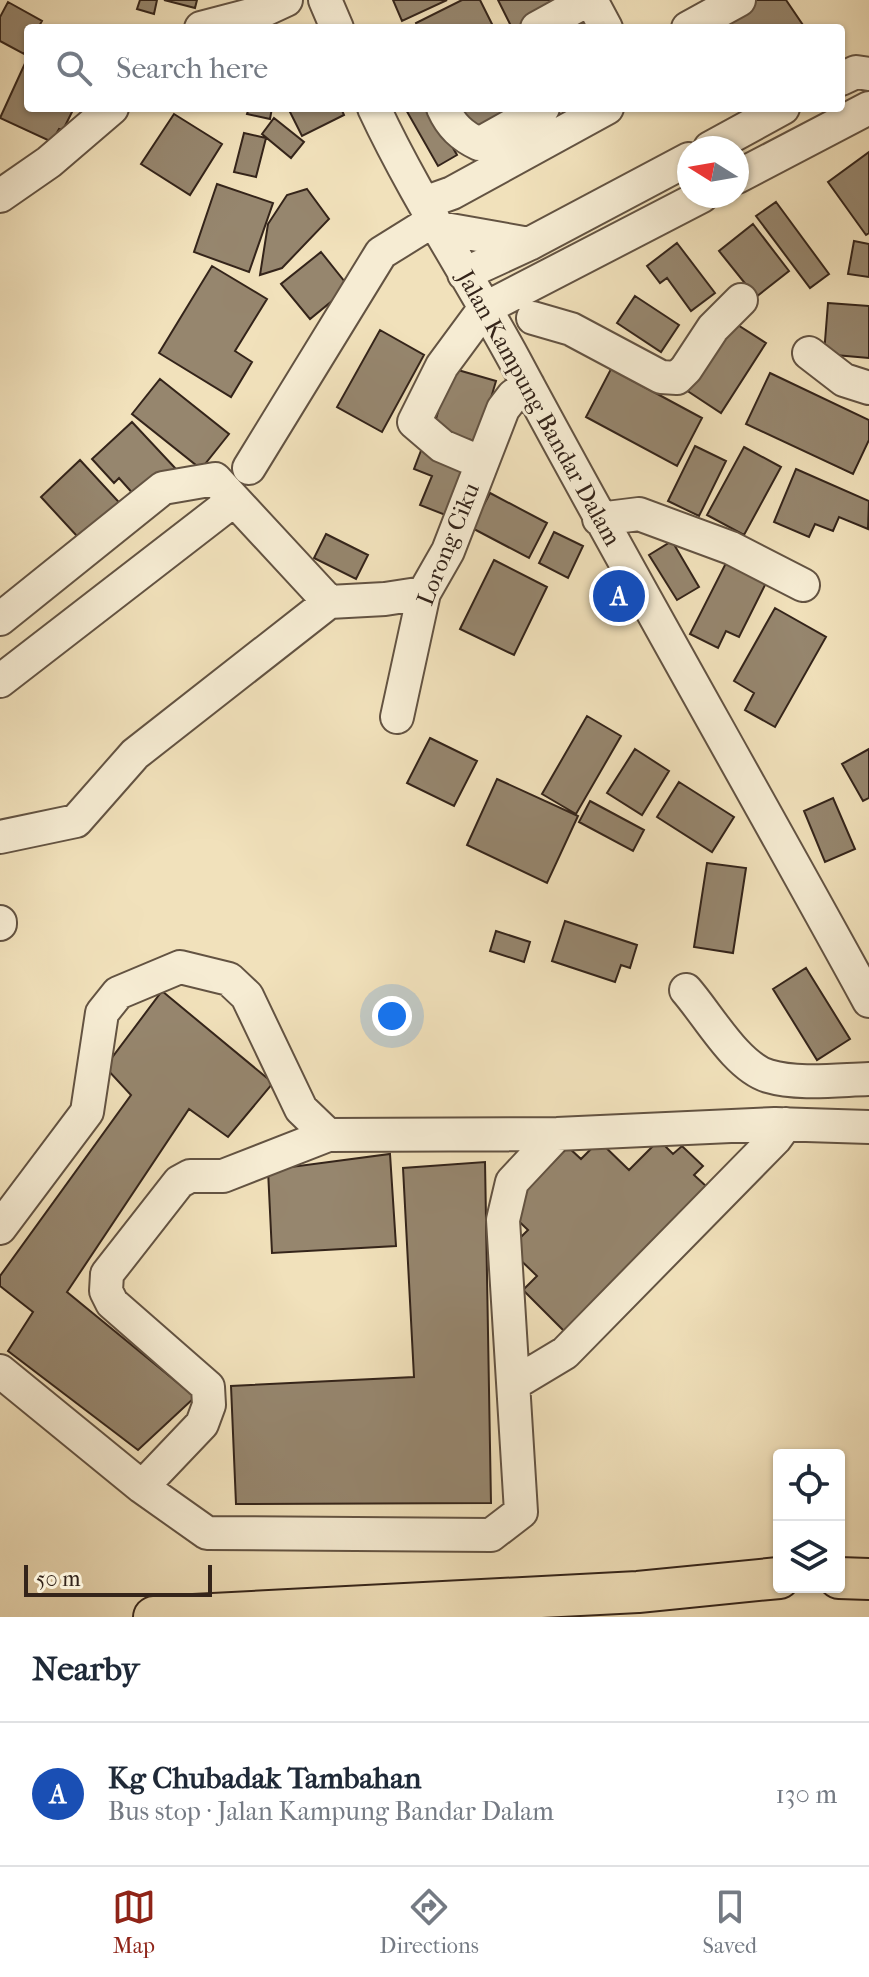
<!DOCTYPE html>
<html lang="en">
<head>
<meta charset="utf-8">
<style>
	body { margin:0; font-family:"IM FELL French Canon",serif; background:#f2f2f3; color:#1f2937 }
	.controls { position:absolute; right:24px; bottom:24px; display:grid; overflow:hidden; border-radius:8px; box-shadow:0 2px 6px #0004 }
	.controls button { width:72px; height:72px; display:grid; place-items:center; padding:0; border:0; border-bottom:2px solid #e0e1e3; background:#fff; color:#1f2937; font:40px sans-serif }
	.compass { position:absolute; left:677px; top:136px; width:72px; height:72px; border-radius:50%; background:#fff; box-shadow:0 2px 6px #0004; rotate:281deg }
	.scale { position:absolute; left:24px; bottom:20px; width:188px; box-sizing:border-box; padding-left:8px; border:4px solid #34241a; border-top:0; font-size:22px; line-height:28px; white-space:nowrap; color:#34241a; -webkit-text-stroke:6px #f6ecd3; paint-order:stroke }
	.you { position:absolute; left:392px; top:1016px; width:28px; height:28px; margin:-20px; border:6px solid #fff; border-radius:50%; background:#1a73e8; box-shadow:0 0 0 12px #1a73e833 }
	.badge { display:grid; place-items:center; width:52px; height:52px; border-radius:50%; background:#8f2418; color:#fff; font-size:26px; font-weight:700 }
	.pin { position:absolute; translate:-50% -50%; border:4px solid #fff; box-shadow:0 2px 8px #0006 }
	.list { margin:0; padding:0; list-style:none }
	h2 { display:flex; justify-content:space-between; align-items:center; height:104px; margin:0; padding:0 32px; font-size:34px }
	h2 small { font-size:26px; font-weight:400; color:#747a83 }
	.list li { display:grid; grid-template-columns:52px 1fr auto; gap:24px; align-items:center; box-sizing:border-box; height:144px; padding:0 32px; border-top:2px solid #e0e1e3 }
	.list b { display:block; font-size:30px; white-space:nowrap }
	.list p { margin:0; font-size:26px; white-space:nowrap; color:#747a83 }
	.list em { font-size:26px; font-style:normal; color:#747a83 }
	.icon { flex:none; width:44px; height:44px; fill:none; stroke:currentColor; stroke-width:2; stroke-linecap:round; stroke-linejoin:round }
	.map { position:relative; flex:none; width:869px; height:1617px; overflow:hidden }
	.search { position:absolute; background:#fff; box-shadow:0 2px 6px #0004; left:24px; right:24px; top:24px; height:88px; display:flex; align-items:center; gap:20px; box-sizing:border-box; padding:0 28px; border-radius:8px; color:#747a83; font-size:30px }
	.sheet { height:248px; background:#fff }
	nav { display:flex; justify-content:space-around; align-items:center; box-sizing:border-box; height:112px; border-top:2px solid #e0e1e3; background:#fff; font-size:22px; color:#747a83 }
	nav a { display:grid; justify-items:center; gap:4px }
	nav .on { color:#8f2418 }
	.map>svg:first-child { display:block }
	.building { fill:#96866e; stroke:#34241a; stroke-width:2 }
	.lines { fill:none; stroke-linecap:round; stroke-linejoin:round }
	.minor-casing { stroke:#635342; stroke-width:36 }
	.major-casing { stroke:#34241a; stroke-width:44 }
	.minor { stroke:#f6ecd3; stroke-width:32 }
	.major { stroke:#f1e1bb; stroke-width:40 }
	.labels { text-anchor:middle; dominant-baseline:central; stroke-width:6; stroke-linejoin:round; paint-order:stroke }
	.street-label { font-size:24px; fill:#34241a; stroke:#f6ecd3 }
</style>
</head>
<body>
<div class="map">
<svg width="869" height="1617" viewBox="0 0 869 1617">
	<rect width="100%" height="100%" fill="#f1e1bb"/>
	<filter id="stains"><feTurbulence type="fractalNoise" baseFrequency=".0025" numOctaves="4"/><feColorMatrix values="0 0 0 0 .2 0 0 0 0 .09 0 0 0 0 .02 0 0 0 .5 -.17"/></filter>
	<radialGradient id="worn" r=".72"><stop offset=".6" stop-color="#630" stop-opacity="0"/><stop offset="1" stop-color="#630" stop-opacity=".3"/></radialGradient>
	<path class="building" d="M140 0H157L154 14 137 9Z
		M164 0H197L195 8Z
		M393 0H447L402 21Z
		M462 0H480L494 28H418L416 23Z
		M498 0H574L518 28H512Z
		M750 0H786L805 28H728L722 19Z
		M8 2 42 21 38 28H28V46L24 54 0 41V17Z
		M591 11 599 28H558Z
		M27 59 28 108H74L63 130 59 129 52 142 0 118Z
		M249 108H272L270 119 247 114Z
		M288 108H341L344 115 302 136Z
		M405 108H430L457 155 438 166Z
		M459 108H526L472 135Z
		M174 114 222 144 190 195 141 164Z
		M274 118 304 142 291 158 262 134Z
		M244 133 266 138 256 177 234 172Z
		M869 152V233L866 235 828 182Z
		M217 184 273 203 249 272 194 252Z
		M307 189 329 219 282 268 260 275 268 224 287 195Z
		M776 202 829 274 810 288 756 216Z
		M753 224 789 271 756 297 719 251Z
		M854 241 869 244V277L848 274Z
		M677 243 715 293 691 311 667 278 660 283 647 266Z
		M321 252 349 287 310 319 281 284Z
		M212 266 267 299 235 351 252 362 231 397 159 353Z
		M635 296 679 325 661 352 617 323Z
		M828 303 869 306V358L824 354Z
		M730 320 766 343 721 413 686 390Z
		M380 330 424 355 382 432 337 407Z
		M451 368 496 381 478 442 433 429Z
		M611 369 702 418 677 466 586 417Z
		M770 373 869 420V440L853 474 746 424Z
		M160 379 229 434 201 469 132 414Z
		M132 422 176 469 153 491 136 497 119 478 114 483 92 459Z
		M695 446 726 461 699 516 668 501Z
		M744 447 781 467 744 535 707 515Z
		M422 448 468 466 448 516 420 505 432 476 414 469Z
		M80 460 127 511 88 548 41 497Z
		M796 469 869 501 868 529 839 517 833 531 815 524 809 537 774 522Z
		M490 493 547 523 529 558 472 528Z
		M554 532 583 546 568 578 539 563Z
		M326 534 368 555 356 579 314 558Z
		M672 541 699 587 677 600 649 555Z
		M494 560 547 587 514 655 460 629Z
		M726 563 766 583 739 637 726 631 718 648 690 634Z
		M775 608 826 637 775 727 745 710 754 693 734 681Z
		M587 716 621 736 576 814 542 794Z
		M430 738 477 761 454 806 407 783Z
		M635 749 669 771 642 815 607 793Z
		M869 749V798L863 801 842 764Z
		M497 779 578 816 547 883 467 845Z
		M679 782 734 817 712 852 657 817Z
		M833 798 855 849 825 862 804 811Z
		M590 801 644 830 633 851 579 822Z
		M707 863 746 868 733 953 694 947Z
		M565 921 637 945 630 968 621 965 615 982 552 961Z
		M496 931 530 942 524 962 490 951Z
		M806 968 850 1039 817 1060 773 989Z
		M162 991 273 1083 228 1137 189 1109 67 1292 195 1397 138 1450 8 1351 33 1312 0 1286V1276L131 1095 105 1067Z
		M659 1140 673 1154 682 1146 703 1166 694 1175 707 1187 566 1333 523 1290 537 1276 509 1249 528 1230 507 1210 568 1147 581 1159 599 1141 629 1170Z
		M390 1154 396 1246 272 1253 268 1170Z
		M485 1162 491 1503 236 1504 231 1386 414 1377 403 1168Z"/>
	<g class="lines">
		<g class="minor-casing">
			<path id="minor" d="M325 0 337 28
				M591 0 606 28
				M201 28 258 13 286 0
				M537 28 588 0
				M688 28 739 0
				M841 79 856 72 869 74
				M374 108C415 196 469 276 515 361 630 576 752 787 869 1001
				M443 108C451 126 462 136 479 144L543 108
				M710 148 783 108
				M737 177 869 108
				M0 196 49 162 112 108
				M424 203 452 193 607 108
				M439 228 529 244
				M464 274 529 244 689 159
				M533 318 571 329 661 377 677 378 686 369 713 328 741 300
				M809 353 844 380 869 388
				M482 463 442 446 414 422 442 366 484 309 702 196
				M249 468 381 253 434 220
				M599 519 639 514 731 548 803 585
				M0 619 163 488 215 479 329 602 385 599 424 593
				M0 681 234 500
				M397 717 424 593 448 551 503 409 513 396 528 385
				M0 837 76 821 135 754 329 602
				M0 922V924
				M686 990C708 1015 736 1066 768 1076 798 1085 837 1080 869 1079
				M0 1228 87 1112 102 1013 118 993 180 967 229 979 247 996 301 1109 328 1135 557 1134 775 1124 869 1127
				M0 1371 142 1487 207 1533 491 1535 521 1512 503 1220 512 1182 557 1134
				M515 1383 565 1353 775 1139 786 1124
				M142 1487 202 1424 209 1405 208 1387 112 1303 106 1291 107 1274 179 1182 190 1176H223L328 1135"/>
		</g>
		<g class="major-casing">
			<path id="major" d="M839 1578 869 1579
				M154 1617 638 1592 779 1578"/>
		</g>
		<use href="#minor" class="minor"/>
		<use href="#major" class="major"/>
	</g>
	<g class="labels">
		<g class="street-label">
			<text transform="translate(539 408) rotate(61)">Jalan Kampung Bandar Dalam</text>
			<text transform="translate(448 544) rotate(-68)">Lorong Ciku</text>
		</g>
	</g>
	<rect width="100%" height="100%" filter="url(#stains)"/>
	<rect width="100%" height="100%" fill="url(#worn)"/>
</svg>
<div class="controls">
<button><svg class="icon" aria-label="locate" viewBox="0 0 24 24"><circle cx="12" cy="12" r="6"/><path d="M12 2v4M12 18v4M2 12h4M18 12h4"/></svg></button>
<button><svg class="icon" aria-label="layers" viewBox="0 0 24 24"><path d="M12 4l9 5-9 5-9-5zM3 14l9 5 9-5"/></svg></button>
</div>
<svg class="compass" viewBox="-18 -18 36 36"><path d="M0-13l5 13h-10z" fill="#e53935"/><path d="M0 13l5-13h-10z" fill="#747a83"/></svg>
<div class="scale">50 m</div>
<div class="you"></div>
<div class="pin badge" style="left:619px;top:596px;background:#1a4fb4">A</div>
<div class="search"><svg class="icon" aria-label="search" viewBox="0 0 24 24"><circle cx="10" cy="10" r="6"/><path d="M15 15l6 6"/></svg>Search here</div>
</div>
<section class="sheet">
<h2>Nearby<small></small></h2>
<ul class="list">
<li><span class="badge" style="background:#1a4fb4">A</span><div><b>Kg Chubadak Tambahan</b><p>Bus stop · Jalan Kampung Bandar Dalam</p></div><em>130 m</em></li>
</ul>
</section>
<nav>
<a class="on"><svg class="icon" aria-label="map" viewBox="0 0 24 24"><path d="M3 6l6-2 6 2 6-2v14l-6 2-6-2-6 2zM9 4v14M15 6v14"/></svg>Map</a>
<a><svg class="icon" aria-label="directions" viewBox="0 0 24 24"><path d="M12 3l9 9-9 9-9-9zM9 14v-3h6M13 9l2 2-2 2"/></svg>Directions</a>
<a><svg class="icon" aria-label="saved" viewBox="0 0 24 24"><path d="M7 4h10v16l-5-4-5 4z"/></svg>Saved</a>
</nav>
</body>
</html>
